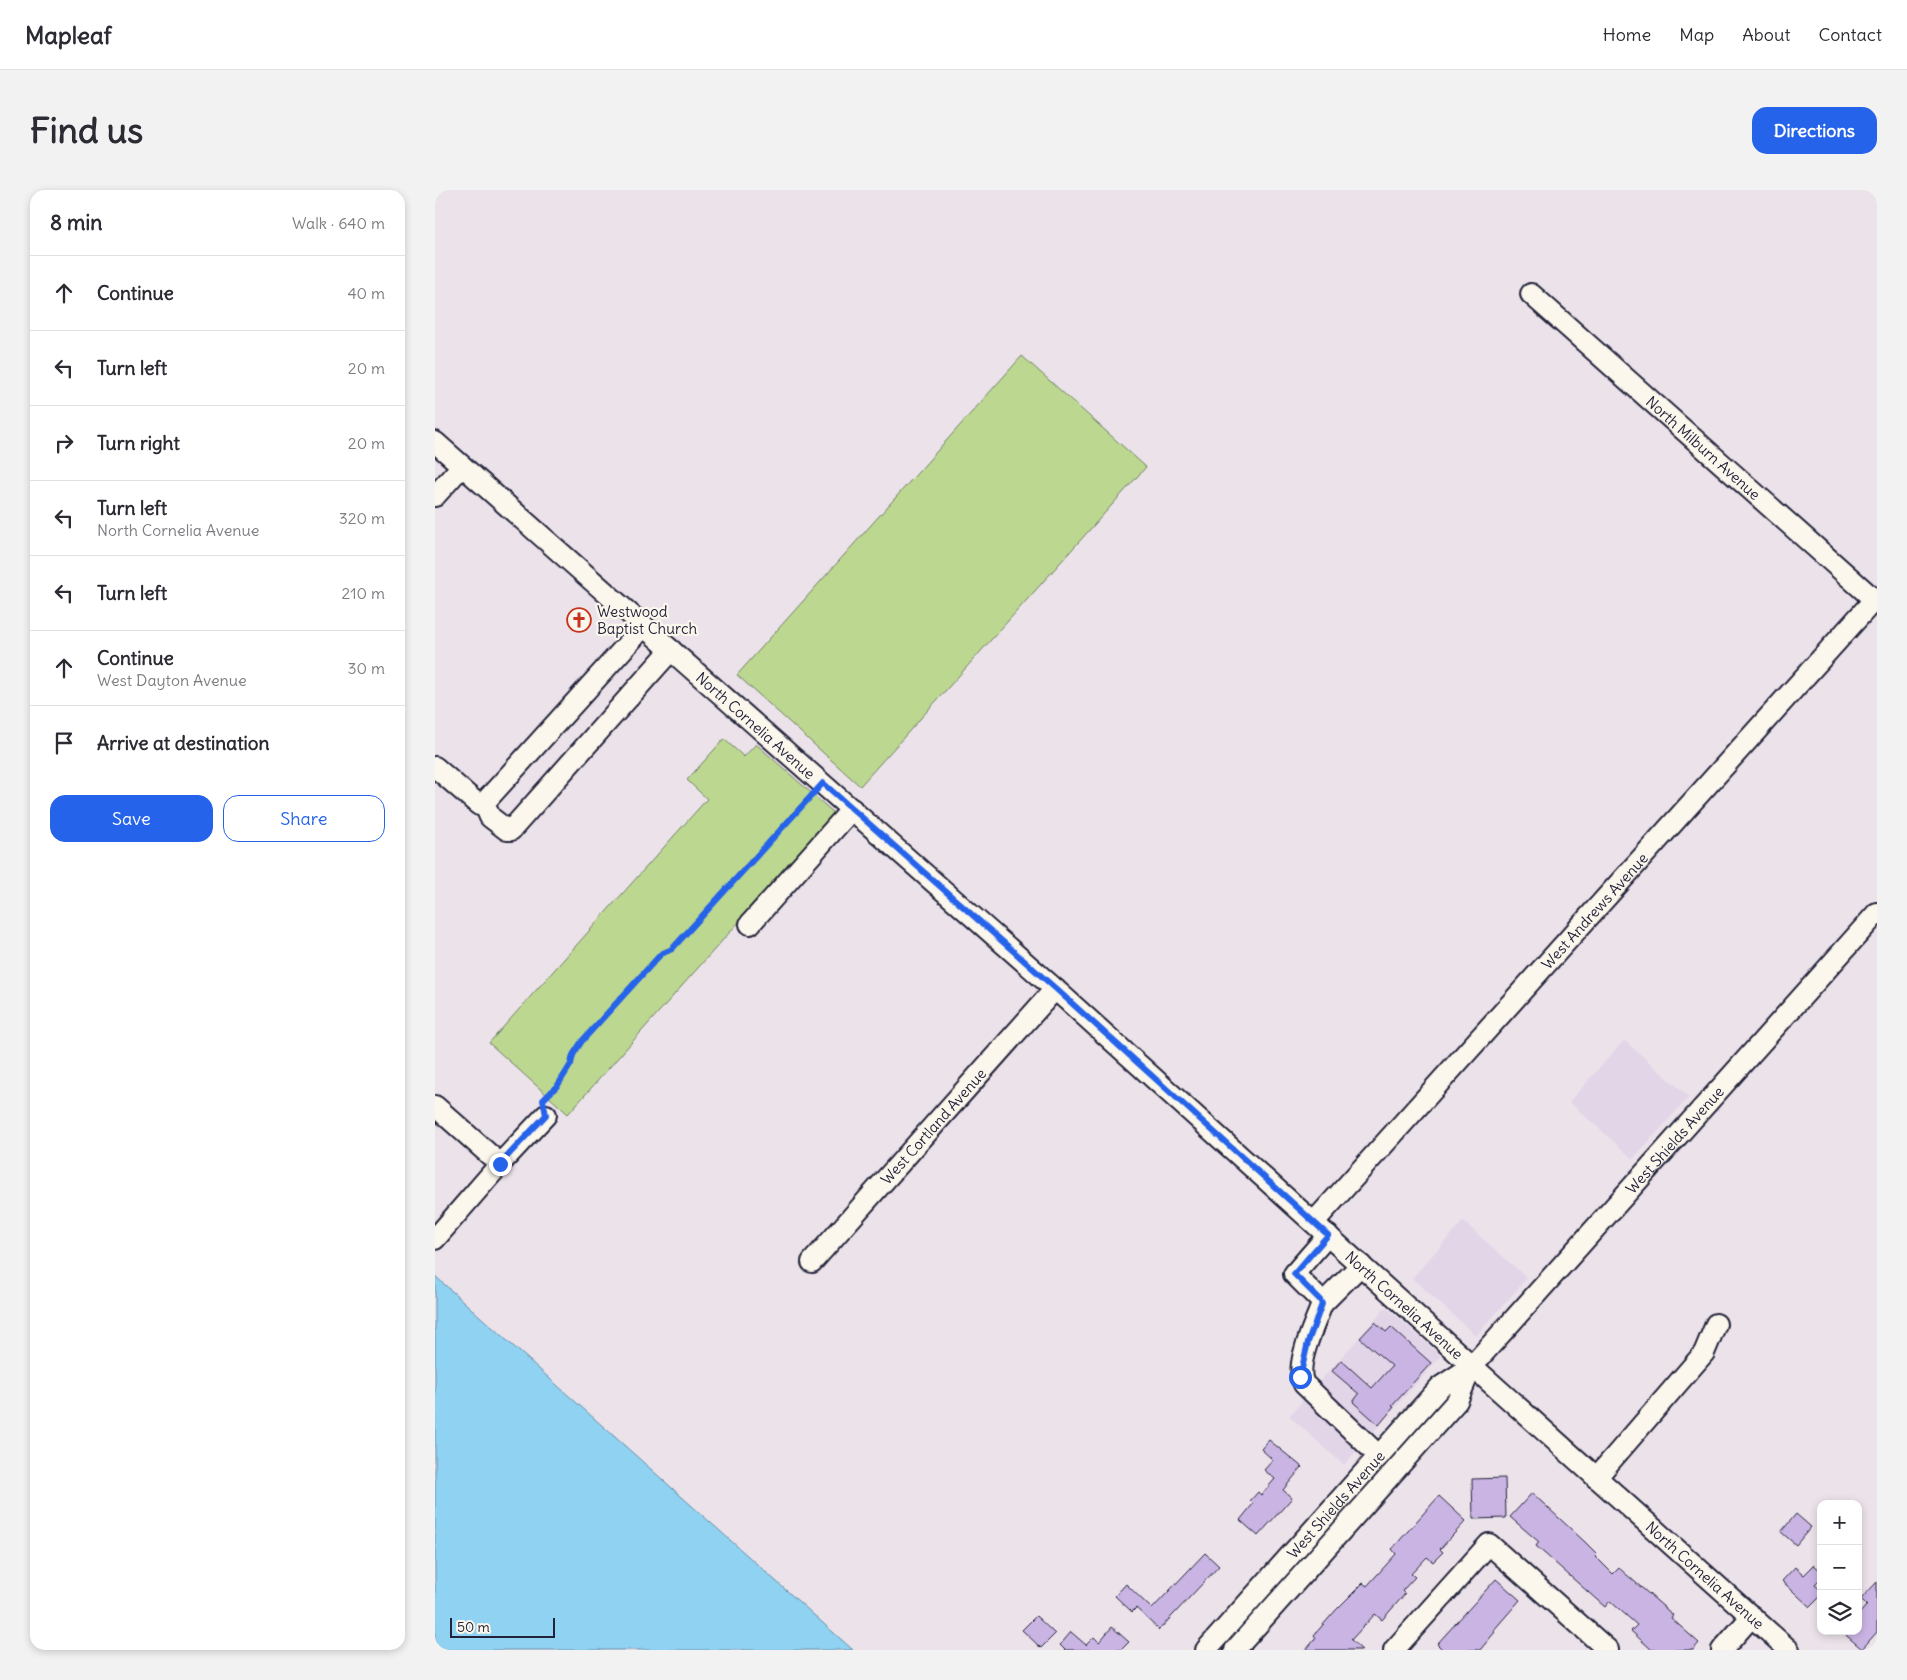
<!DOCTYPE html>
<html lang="en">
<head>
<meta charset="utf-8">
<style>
	body { margin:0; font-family:Delius,sans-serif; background:#f2f2f3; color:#2b2b33 }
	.controls { position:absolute; right:15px; bottom:15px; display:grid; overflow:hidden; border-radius:10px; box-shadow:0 2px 8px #0003 }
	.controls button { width:45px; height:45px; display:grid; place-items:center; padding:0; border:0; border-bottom:1px solid #e1e1e2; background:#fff; color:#2b2b33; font:25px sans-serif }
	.scale { position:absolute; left:15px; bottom:12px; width:105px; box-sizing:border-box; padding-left:5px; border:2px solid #22223b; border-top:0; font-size:14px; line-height:18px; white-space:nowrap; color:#22223b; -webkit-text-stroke:4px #fbf7ec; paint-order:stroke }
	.stop { position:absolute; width:15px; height:15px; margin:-11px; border:4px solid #2563eb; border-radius:50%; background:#fff }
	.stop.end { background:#2563eb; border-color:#fff; box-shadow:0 1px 5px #0008 }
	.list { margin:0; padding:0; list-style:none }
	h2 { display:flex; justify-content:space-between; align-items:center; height:65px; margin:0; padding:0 20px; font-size:21px }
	h2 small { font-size:16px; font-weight:400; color:#7c7c81 }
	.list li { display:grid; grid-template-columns:32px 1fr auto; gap:15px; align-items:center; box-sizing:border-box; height:75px; padding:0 20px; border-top:1px solid #e1e1e2 }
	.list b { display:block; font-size:19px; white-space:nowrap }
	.list p { margin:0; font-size:16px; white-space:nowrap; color:#7c7c81 }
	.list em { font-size:16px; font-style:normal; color:#7c7c81 }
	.actions { display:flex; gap:10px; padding:15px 20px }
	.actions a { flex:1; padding:11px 0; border:1px solid #2563eb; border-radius:15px; text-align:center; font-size:18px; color:#2563eb }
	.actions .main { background:#2563eb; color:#fff }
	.icon { flex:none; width:28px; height:28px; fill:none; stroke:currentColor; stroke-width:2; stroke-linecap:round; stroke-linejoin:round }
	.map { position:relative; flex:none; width:1442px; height:1460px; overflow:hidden; border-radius:15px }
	header { display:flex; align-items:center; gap:30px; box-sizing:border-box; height:70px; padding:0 25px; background:#fff; border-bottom:1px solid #e1e1e2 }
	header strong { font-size:24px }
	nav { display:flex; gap:28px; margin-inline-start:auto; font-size:18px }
	.intro { display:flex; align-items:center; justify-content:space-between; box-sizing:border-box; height:120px; padding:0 30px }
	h1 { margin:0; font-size:35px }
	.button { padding:12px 22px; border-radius:15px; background:#2563eb; color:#fff; font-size:18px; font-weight:700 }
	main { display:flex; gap:30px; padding:0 30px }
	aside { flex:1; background:#fff; border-radius:15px; box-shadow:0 2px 8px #0003 }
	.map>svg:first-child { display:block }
	.built { fill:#e2d5e8 }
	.green { fill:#bcd890; stroke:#6f7d66 }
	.water { fill:#90d2f1; stroke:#648ca8 }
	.building { fill:#cab4e4; stroke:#22223b }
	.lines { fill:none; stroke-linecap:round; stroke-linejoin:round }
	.minor-casing { stroke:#22223b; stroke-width:24 }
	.path { stroke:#22223b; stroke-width:2.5; stroke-dasharray:5 4; stroke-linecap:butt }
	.minor { stroke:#fbf7ec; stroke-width:20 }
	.route { stroke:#2563eb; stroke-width:6 }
	.labels { text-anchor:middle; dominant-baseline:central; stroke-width:4.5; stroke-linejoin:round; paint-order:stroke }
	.street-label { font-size:15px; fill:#22223b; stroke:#fbf7ec }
	.poi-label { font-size:15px; fill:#22223b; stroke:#fbf7ec; text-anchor:start }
</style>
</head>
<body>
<header>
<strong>Mapleaf</strong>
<nav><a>Home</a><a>Map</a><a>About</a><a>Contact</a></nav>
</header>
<div class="intro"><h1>Find us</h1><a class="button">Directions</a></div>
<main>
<aside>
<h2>8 min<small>Walk · 640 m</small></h2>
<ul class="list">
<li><svg class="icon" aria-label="ahead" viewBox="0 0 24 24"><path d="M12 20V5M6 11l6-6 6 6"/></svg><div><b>Continue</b></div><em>40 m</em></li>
<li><svg class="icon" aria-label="left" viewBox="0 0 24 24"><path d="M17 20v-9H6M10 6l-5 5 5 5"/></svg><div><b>Turn left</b></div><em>20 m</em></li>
<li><svg class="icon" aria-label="right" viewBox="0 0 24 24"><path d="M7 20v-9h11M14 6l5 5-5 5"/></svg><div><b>Turn right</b></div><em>20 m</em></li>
<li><svg class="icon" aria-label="left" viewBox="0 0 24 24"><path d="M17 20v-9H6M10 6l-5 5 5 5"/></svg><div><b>Turn left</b><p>North Cornelia Avenue</p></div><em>320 m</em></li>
<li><svg class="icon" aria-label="left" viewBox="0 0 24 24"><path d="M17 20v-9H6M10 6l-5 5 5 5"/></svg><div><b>Turn left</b></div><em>210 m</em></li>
<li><svg class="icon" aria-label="ahead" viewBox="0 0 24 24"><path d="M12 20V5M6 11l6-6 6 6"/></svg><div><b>Continue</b><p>West Dayton Avenue</p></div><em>30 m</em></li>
<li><svg class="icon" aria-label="arrive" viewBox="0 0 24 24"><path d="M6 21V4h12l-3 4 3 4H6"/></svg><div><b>Arrive at destination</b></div></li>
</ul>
<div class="actions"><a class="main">Save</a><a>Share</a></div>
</aside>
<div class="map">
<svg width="1442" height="1460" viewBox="0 0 1442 1460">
	<rect width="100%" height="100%" fill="#ece3ea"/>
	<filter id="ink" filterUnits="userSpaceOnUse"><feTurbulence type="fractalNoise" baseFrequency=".02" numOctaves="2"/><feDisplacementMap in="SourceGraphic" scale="10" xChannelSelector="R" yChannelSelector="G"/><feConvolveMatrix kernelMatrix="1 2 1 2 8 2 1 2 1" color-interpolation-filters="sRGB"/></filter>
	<g filter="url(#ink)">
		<path class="built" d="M1189 850 1254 907 1198 969 1134 912Z
			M1028 1031 1092 1088 1041 1146 977 1088Z
			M951 1117 1006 1166 909 1275 854 1226Z"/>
		<path class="green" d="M587 166 711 277 425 596 302 485Z
			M289 549 309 567 321 554 400 624 133 924 54 853 272 609 252 590Z"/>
		<path class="water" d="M0 1086 418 1460H0Z"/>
		<path class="building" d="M940 1132 951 1142 956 1137 996 1173 957 1216 959 1217 944 1235 918 1212 924 1204 897 1181 906 1170 937 1198 957 1176 925 1148Z
			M834 1250 867 1277 848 1300 857 1308 823 1346 805 1330 818 1314 815 1311 823 1302 826 1305 840 1289 829 1280 838 1270 826 1259Z
			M1070 1288 1071 1328 1038 1329 1037 1289Z
			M1097 1303 1150 1352 1162 1364 1160 1366 1178 1384 1184 1378 1238 1425 1236 1428 1264 1453 1258 1460H1217L1196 1441 1202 1435 1175 1411 1170 1417 1101 1356 1104 1352 1075 1327Z
			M1004 1306 1031 1331 1005 1359 1008 1362 998 1372 992 1367 976 1384 980 1387 967 1401 970 1404 947 1430 940 1424 916 1450 927 1460H871L881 1448 879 1445 901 1420 928 1393 932 1396 961 1364 957 1359Z
			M1361 1324 1376 1337 1361 1355 1346 1342Z
			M770 1363 784 1376 724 1440 701 1418 697 1422 680 1406 691 1394 717 1419Z
			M1379 1375 1386 1381V1389L1380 1395 1386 1400V1406L1375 1417 1347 1391 1360 1377 1369 1385Z
			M1061 1389 1085 1410 1058 1441 1060 1442 1045 1460H1008L1002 1454Z
			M1442 1392V1442L1427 1459 1406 1441H1423V1425L1432 1415 1426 1409Z
			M601 1426 620 1444 606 1458 587 1440Z
			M677 1437 694 1452 686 1460H630L625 1455 636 1442 651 1455 659 1447 664 1452Z"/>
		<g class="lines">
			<g class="minor-casing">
				<g id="minor">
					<path id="s1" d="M1096 104 1442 412"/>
					<path id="s2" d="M0 252 620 799 1037 1176 1354 1460"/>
					<path d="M0 306 27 276"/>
					<path d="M0 577 44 615 49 613 209 436"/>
					<path d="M49 613 55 627 72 640H76L236 460"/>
					<path d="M315 734 417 619"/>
					<path d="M0 916 65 974"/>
					<path id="s3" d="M879 1032 1439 410"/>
					<path d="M893 1045 859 1084 885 1110 887 1114C880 1134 859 1175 869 1194L944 1266"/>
					<path d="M0 1049 65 974 111 925"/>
					<path id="s4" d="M377 1072 620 799"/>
					<path d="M887 1114 926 1075"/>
					<path d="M1161 1288 1269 1163 1281 1134"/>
					<path id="s5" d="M771 1460 1005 1197 1037 1176 1442 723"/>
					<path d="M800 1460 1022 1211 1037 1176"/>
					<path d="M959 1460 1054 1354 1173 1460"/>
					<path d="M1287 1460 1317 1426"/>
				</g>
			</g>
			<path class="path" d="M110 908 123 895 136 874 137 865 147 851 226 764 237 759 376 605"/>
			<use href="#minor" class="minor"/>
		</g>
	</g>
	<g class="lines" filter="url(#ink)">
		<path class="route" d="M65 974 111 925 108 910 123 895 136 874 138 865 147 851 226 764 237 759 388 593 620 798 893 1045 859 1084 885 1110 887 1114 873 1152 865 1187"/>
	</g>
	<defs>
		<g id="church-ring" transform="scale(1.25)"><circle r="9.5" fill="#fbf7ec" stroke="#c8321e" stroke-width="1.5"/><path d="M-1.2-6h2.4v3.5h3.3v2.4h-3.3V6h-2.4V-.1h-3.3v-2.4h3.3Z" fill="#c8321e"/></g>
	</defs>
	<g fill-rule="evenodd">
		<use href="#church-ring" x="144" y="430"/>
	</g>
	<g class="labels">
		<g class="street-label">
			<text stroke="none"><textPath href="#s1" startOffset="231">North Milburn Avenue</textPath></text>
			<text stroke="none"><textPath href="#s2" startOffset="428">North Cornelia Avenue</textPath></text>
			<text stroke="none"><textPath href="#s3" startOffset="419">West Andrews Avenue</textPath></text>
			<text stroke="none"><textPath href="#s4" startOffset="182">West Cortland Avenue</textPath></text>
			<text stroke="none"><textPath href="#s5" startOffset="694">West Shields Avenue</textPath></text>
			<text stroke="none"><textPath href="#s2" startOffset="1298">North Cornelia Avenue</textPath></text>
			<text stroke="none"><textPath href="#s5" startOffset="195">West Shields Avenue</textPath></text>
			<text stroke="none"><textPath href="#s2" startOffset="1702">North Cornelia Avenue</textPath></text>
		</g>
		<g class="poi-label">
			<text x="162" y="421">Westwood<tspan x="162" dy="17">Baptist Church</tspan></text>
		</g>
	</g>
</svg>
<div class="controls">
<button>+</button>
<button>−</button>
<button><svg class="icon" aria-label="layers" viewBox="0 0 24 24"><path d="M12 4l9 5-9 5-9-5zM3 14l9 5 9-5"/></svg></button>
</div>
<div class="scale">50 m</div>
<div class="stop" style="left:865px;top:1187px"></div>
<div class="stop end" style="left:65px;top:974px"></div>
</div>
</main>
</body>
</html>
